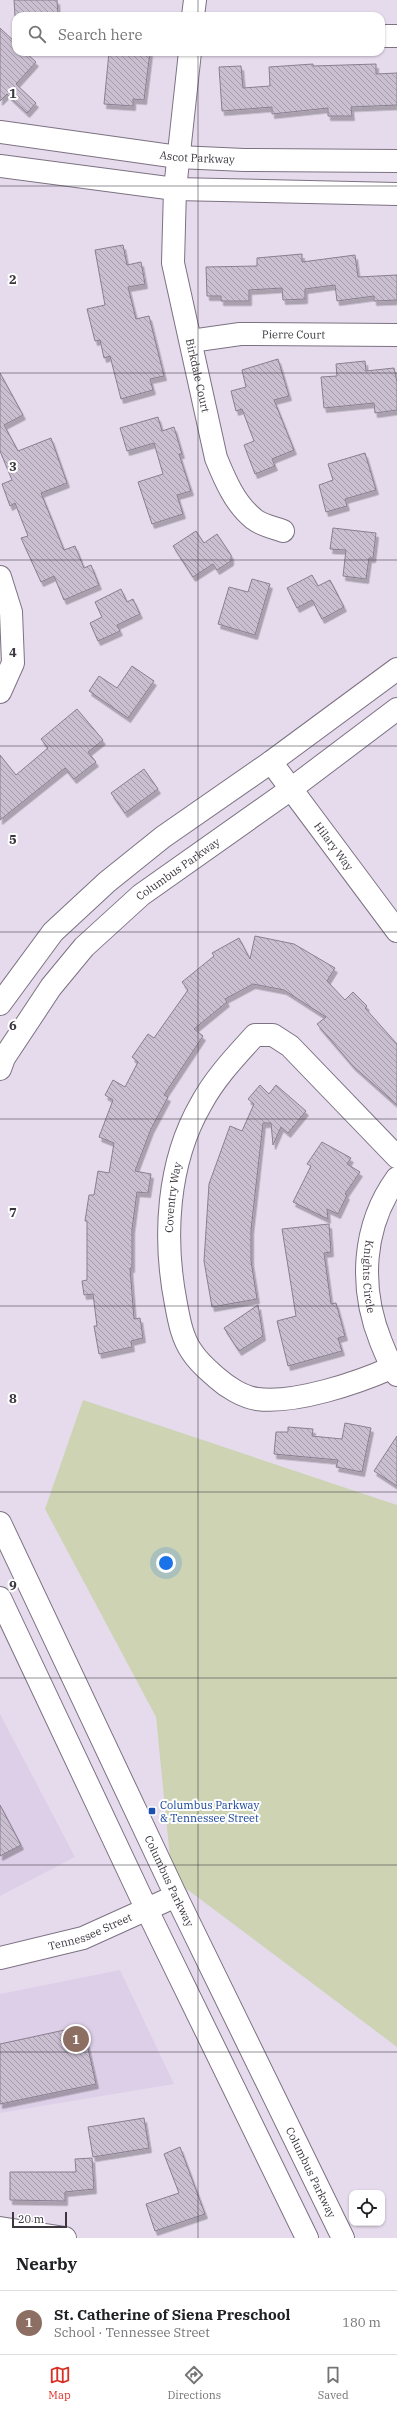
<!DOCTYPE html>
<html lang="en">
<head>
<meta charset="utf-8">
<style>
	body { margin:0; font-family:"IBM Plex Serif",serif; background:#f6f6f6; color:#202124 }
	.controls { position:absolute; right:12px; bottom:12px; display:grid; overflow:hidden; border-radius:8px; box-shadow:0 1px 3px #0004 }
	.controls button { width:36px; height:36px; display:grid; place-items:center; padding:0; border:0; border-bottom:1px solid #e0e0e0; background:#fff; color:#202124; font:20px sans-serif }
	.scale { position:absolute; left:12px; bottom:10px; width:55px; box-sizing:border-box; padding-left:4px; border:2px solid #3c373f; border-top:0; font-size:11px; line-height:14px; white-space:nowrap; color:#3c373f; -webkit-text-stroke:3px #fff; paint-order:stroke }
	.you { position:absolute; left:166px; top:1563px; width:14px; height:14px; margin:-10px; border:3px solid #fff; border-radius:50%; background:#1a73e8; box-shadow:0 0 0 6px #1a73e833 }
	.badge { display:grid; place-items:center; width:26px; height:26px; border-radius:50%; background:#d93025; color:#fff; font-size:13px; font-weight:700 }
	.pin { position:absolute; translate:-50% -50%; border:2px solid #fff; box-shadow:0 1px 4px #0006 }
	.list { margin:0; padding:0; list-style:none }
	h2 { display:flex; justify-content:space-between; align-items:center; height:52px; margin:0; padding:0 16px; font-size:17px }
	h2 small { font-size:13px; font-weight:400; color:#757577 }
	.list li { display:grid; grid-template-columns:26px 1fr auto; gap:12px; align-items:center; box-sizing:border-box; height:64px; padding:0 16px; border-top:1px solid #e0e0e0 }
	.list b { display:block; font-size:15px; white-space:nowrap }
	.list p { margin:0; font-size:13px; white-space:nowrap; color:#757577 }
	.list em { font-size:13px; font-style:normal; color:#757577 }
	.icon { flex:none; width:22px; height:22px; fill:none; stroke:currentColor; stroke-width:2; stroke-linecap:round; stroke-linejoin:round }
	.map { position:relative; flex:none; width:397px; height:2238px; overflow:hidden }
	.search { position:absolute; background:#fff; box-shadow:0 1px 3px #0004; left:12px; right:12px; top:12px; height:44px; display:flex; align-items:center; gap:10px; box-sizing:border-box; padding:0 14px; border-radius:12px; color:#757577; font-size:15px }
	.sheet { height:116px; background:#fff }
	nav { display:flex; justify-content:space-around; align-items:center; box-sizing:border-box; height:56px; border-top:1px solid #e0e0e0; background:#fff; font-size:11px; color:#757577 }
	nav a { display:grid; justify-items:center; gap:2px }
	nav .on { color:#d93025 }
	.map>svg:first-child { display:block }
	.built { fill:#decfe8 }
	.green { fill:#ced4b3 }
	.building { fill:url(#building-back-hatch); stroke:#897f8f; filter:url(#shadow) }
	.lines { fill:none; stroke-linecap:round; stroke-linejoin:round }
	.minor-casing { stroke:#7c7282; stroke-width:24 }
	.major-casing { stroke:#7c7282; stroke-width:24 }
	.minor { stroke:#fff; stroke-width:22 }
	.major { stroke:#fff; stroke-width:22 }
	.grid { fill:none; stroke:#3c373f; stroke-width:1; stroke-opacity:0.55 }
	.transit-dot { fill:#1a4fb4; stroke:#fff; stroke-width:1.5 }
	.labels { text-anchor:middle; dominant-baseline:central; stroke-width:4; stroke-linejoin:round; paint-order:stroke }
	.street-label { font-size:11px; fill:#3c373f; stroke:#fff }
	.transit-label { font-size:11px; fill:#164399; stroke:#fff; text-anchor:start }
	.grid-label { font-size:13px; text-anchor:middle; font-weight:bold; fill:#3c373f; stroke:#fff; stroke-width:4; stroke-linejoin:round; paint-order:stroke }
</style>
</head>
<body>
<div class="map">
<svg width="397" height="2238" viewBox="0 0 397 2238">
	<defs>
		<pattern id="building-back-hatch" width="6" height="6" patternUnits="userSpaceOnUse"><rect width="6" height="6" fill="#cabfd1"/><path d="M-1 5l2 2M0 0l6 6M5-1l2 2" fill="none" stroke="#a59cab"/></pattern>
		<filter id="shadow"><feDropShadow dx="2.5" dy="4.5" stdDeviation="0" flood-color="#0004"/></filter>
	</defs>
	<rect width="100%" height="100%" fill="#e6dbed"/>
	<path class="built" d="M0 1714 75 1857 0 1896Z
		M120 1970 174 2084 0 2113V1994Z"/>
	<path class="green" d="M83 1400 397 1505V2047L172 1878 156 1717 45 1509Z"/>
	<path class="building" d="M14 0H57L58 16H15Z
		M0 28 16 43V52H25L36 62 16 84 36 103 27 113 7 94 0 101Z
		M109 52H150L144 100 133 99V106L104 104Z
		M313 64V66L376 64V74L397 73V105L351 107 352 116H328V108L272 114V107L222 111 219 67 241 66 243 88 270 86 269 67Z
		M123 245 127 265 141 262 145 284 128 287 136 319 149 316 164 376 150 379 153 390 121 399 110 356 104 358 100 340 95 341 87 309 105 305 95 250Z
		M302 254V262L355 255 358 277 397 275V300L374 301V296L337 301 335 285 305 289V299L283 300 282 288 249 290V301H221V296H207L206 267 257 266V258Z
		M278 359 289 396 274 400 294 450 272 459 275 466 255 474 244 445 254 441 242 409 236 411 231 391 246 387 242 370Z
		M365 361 366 371 394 368 397 382V410L375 413 374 403 324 408 321 377 337 376 336 364Z
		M0 373 23 415 4 425 18 451 51 438 67 483 41 493 64 550 75 546 84 568 91 565 99 585 64 600 54 576 41 582 21 538 28 536 15 503 10 506 2 484 12 480 0 451Z
		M158 417 162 431 174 427 182 454H179L191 491 177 495 183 514 152 524 138 482 163 474 154 443 127 451 120 428Z
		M365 453 376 490 345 499 347 506 326 512 319 485 333 480 328 464Z
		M333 528 376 533 373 558H369L366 579 343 576 346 550 330 549Z
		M196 531 204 543 217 534 231 555V561L217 570 213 564 193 577 173 546Z
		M312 575 318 586 330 580 344 607 322 619 312 600 297 608 287 588Z
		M252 579 270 584 255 635 218 624 229 587 248 592Z
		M121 589 127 602 133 599 140 614 117 625 120 631 98 641 90 623 102 617 95 602Z
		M132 666 154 681 128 718 89 691 99 676 117 688Z
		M77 709 103 740 88 752 96 762 74 779 65 768 0 820V755L16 775 48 748 41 739Z
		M144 769 158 789 125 813 111 793Z
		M255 936 294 944 335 968 327 981 345 1000 353 992 367 1006 365 1008 397 1044V1105L353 1066 317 1024 326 1017 284 990 253 984 225 999 227 1002 194 1029 203 1036 164 1095 168 1097 151 1129 135 1171 151 1174 148 1193 137 1192 132 1229V1268H130L134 1319 140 1318 143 1338 131 1341 132 1347 99 1354 94 1326H97L93 1294 84 1295 82 1281 87 1280V1221H85L89 1195H94L98 1171 109 1173 114 1143 99 1137 113 1100 105 1095 113 1080 125 1087 138 1062 132 1057 148 1034 154 1038 188 990 182 982 214 956 212 953 239 938 250 959Z
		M260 1085 269 1094 276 1085 306 1111 288 1133 281 1127 273 1145 271 1123H263L251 1230V1261L257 1299 212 1307 204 1261 209 1184 230 1126 242 1131 254 1104 248 1099Z
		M322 1142 351 1158 347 1164 360 1172 345 1194 347 1195 338 1214 327 1209 328 1219 293 1202 311 1166 307 1164Z
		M329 1224 331 1252 324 1253 331 1304 336 1303 345 1336 338 1338 342 1351 288 1366 277 1321 296 1316 282 1229Z
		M258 1305 263 1336 239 1351 224 1328Z
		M345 1423 371 1428 362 1472 336 1467 338 1460 274 1454 276 1432H288V1427L313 1429 312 1436 342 1439Z
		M397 1436V1486L374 1471Z
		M0 1805 21 1845 0 1856Z
		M83 2026 96 2084 0 2104V2044Z
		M144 2118 149 2148 93 2157 88 2127Z
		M180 2147 205 2214 155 2231 146 2204 179 2193 164 2154Z
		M92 2158 94 2189 65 2192V2201L10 2200V2172H76L75 2159Z"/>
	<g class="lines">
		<g class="minor-casing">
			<g id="minor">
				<path d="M193 16 195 0"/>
				<path d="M381 36H397"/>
				<path id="s1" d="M190 52 175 189 173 263 216 458C225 480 235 504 254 519 261 525 275 528 283 531"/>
				<path id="s2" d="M191 341 240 334 397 335"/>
				<path d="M0 577 11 612 13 663 0 692"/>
				<path id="s3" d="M271 762 397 931"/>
				<path id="s4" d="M397 1178C362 1226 359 1288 381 1342 386 1354 390 1365 397 1375"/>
				<path id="s5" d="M391 1368C357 1383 295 1404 257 1399 243 1397 227 1387 217 1378 208 1370 199 1363 192 1352 182 1338 179 1320 176 1304 163 1238 167 1163 201 1104 215 1078 235 1057 255 1035H273L290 1046 397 1157"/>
				<path d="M0 2228 65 2238"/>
			</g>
		</g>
		<g class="major-casing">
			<g id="major">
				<path id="s6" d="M0 132 178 157 244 160 397 161"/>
				<path d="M0 166 175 189 397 194"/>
				<path d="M0 1004 53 932 107 882 163 837 271 762 397 669"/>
				<path id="s7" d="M0 1069 4 1058 51 987 84 947 141 895 291 789 397 709"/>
				<path id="s8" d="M0 1523 176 1896 343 2238"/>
				<path d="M0 1598 147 1910 307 2238"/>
				<path id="s9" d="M0 1958 83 1938 176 1896"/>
			</g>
		</g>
		<use href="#minor" class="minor"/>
		<use href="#major" class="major"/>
	</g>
	<path class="grid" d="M198 0V16M198 52V2238M0 186H397M0 373H397M0 560H397M0 746H397M0 932H397M0 1119H397M0 1306H397M0 1492H397M0 1678H397M0 1865H397M0 2052H397"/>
	<rect class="transit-dot" x="148" y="1807" width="8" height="8" rx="2"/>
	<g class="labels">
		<g class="street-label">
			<text stroke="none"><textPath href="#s6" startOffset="199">Ascot Parkway</textPath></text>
			<text stroke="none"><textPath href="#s2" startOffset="103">Pierre Court</textPath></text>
			<text stroke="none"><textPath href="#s1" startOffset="327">Birkdale Court</textPath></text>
			<text stroke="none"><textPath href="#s3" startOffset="105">Hilary Way</textPath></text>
			<text stroke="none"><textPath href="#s7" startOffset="271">Columbus Parkway</textPath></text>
			<text stroke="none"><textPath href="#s5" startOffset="379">Coventry Way</textPath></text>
			<text stroke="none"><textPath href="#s4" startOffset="105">Knights Circle</textPath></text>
			<text stroke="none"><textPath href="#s8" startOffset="396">Columbus Parkway</textPath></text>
			<text stroke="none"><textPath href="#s9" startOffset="94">Tennessee Street</textPath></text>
			<text stroke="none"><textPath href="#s8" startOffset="720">Columbus Parkway</textPath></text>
		</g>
		<g class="transit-label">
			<text x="160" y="1805">Columbus Parkway<tspan x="160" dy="13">&amp; Tennessee Street</tspan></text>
		</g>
	</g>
	<g class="grid-label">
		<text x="13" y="98">1</text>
		<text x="13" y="284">2</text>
		<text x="13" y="471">3</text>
		<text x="13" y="657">4</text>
		<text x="13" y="844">5</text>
		<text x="13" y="1030">6</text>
		<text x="13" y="1217">7</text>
		<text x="13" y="1403">8</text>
		<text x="13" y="1590">9</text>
	</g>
</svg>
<div class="controls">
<button><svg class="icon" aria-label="locate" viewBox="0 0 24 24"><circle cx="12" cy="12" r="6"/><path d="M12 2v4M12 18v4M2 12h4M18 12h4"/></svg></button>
</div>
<div class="scale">20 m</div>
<div class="you"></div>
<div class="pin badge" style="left:76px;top:2039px;background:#8d6e63">1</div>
<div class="search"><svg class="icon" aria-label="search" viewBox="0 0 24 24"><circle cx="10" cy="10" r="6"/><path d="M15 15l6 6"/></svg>Search here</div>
</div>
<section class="sheet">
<h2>Nearby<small></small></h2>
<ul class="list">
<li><span class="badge" style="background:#8d6e63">1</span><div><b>St. Catherine of Siena Preschool</b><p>School · Tennessee Street</p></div><em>180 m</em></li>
</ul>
</section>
<nav>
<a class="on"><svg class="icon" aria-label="map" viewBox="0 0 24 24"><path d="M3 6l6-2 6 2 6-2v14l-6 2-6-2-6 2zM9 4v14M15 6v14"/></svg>Map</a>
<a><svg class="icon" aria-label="directions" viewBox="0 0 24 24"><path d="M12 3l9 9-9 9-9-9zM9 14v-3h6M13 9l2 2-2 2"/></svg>Directions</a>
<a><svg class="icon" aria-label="saved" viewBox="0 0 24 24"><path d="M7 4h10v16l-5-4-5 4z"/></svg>Saved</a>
</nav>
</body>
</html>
